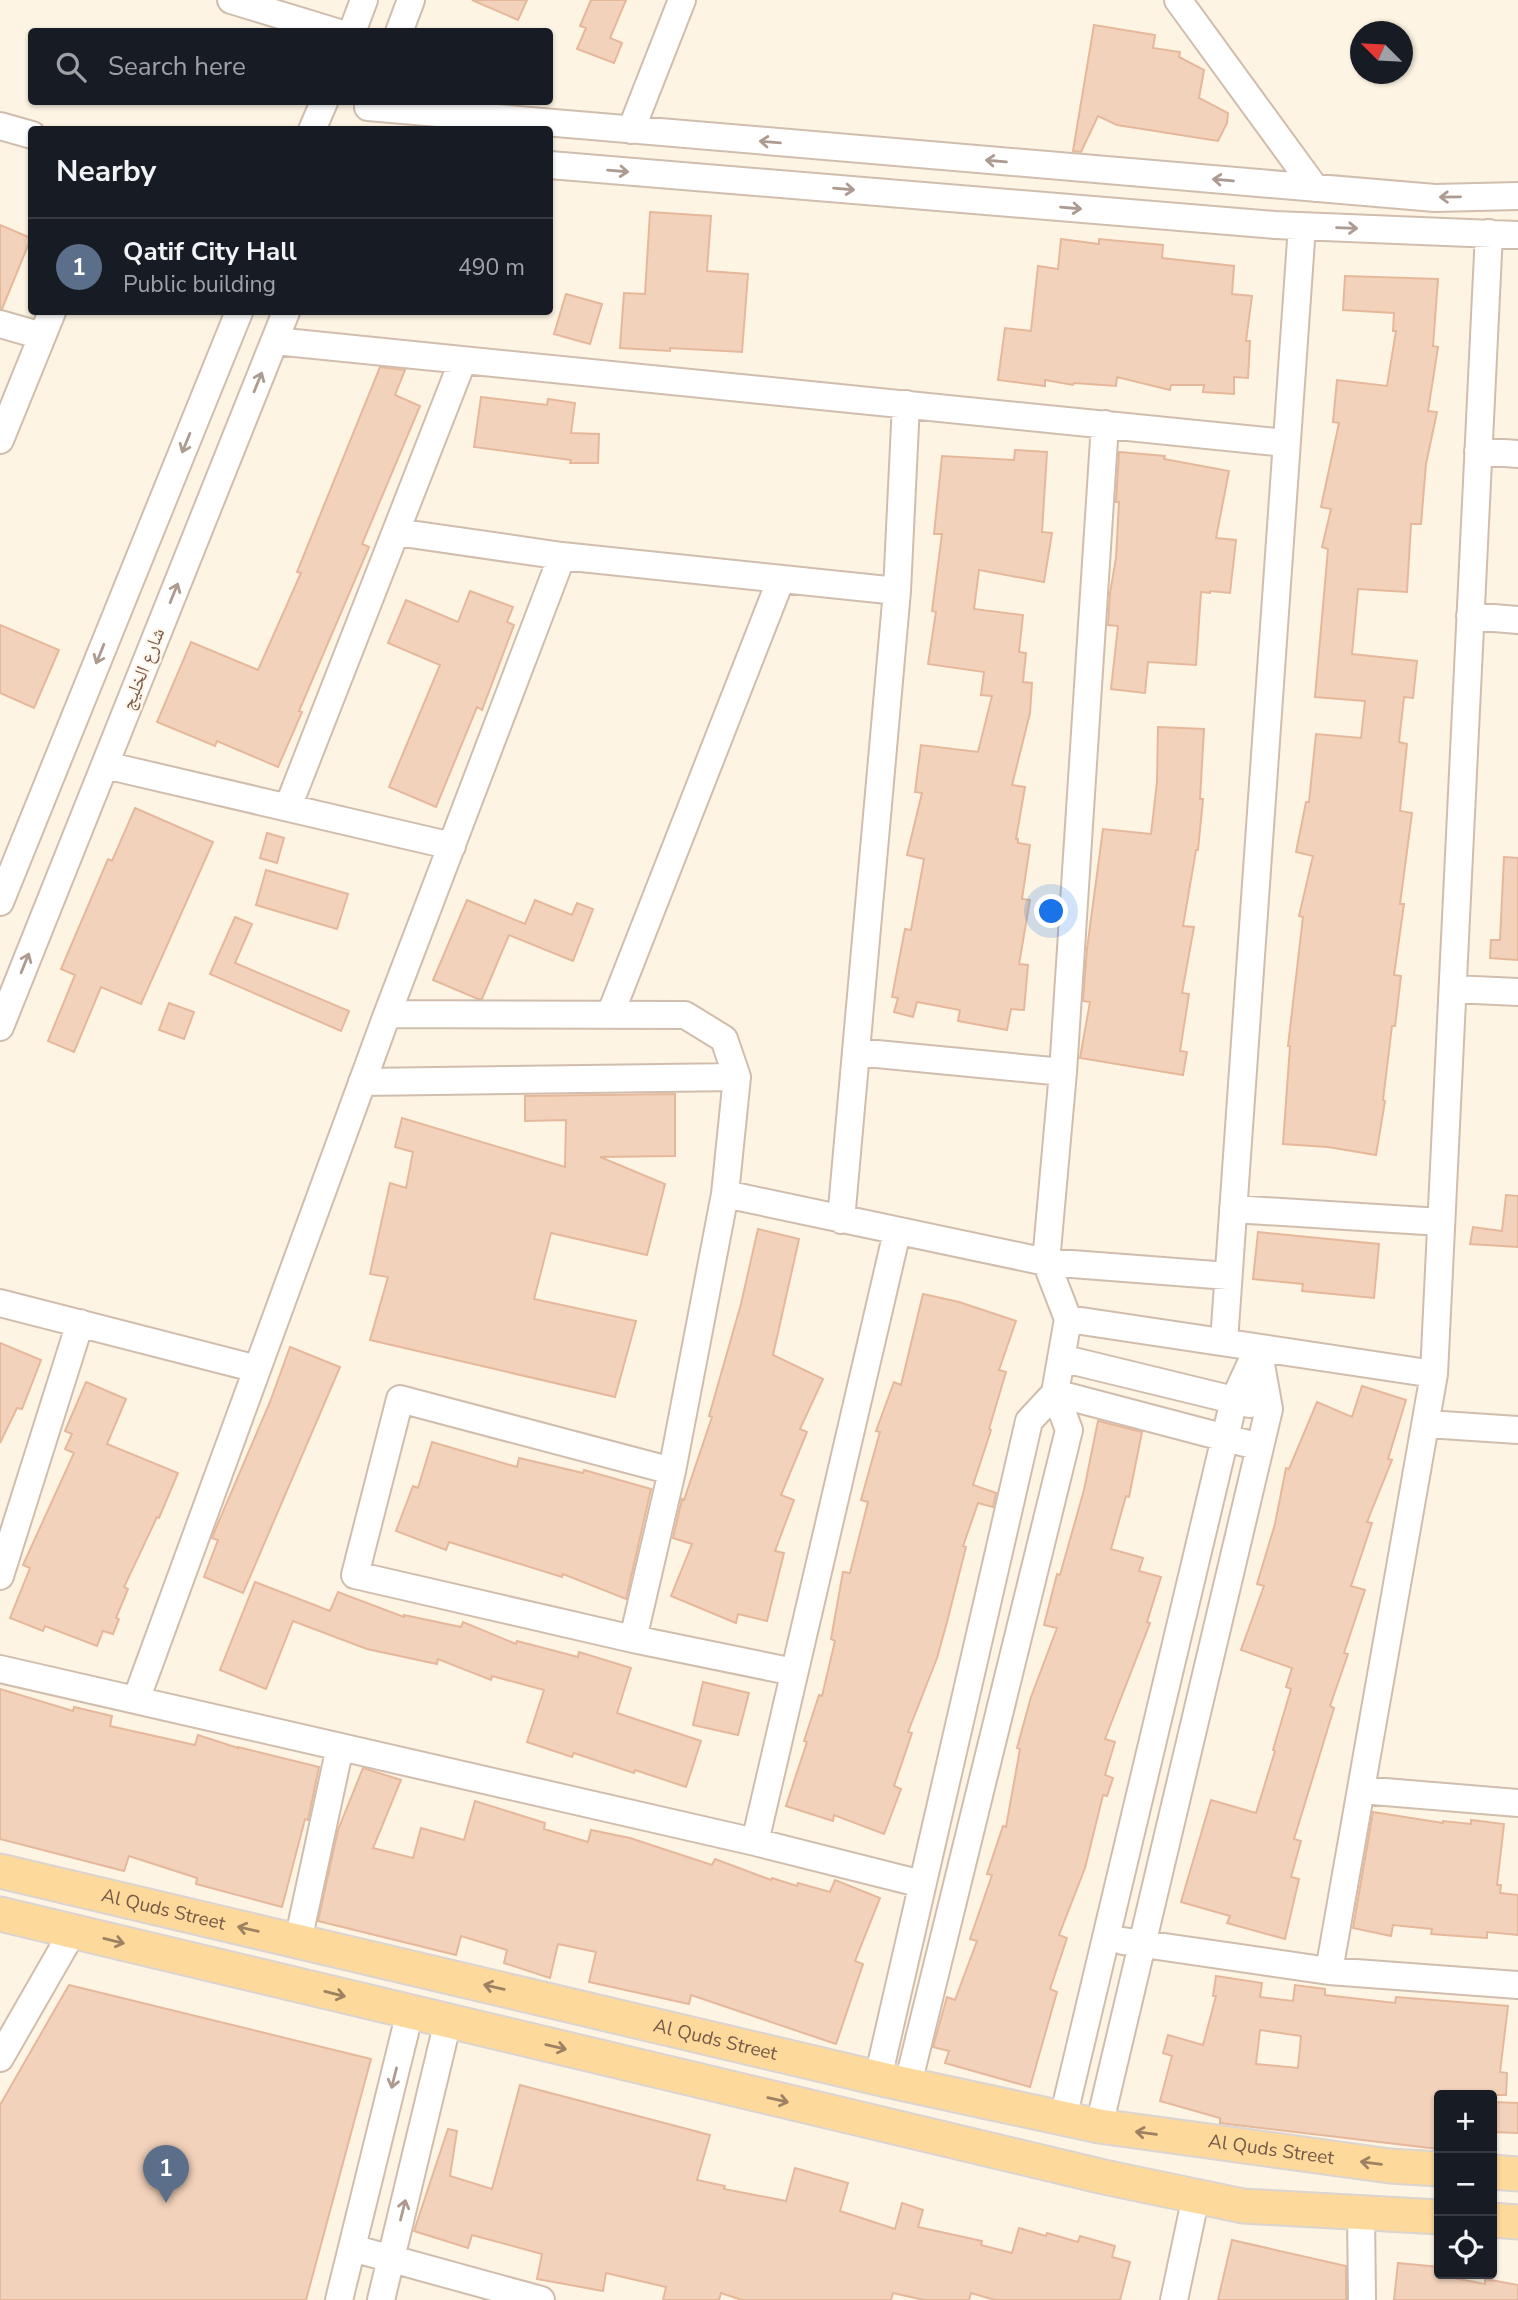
<!DOCTYPE html>
<html lang="en">
<head>
<meta charset="utf-8">
<style>
	body { margin:0; font-family:"Nunito Sans","Noto Naskh Arabic",sans-serif; background:#20242c; color:#f1f3f6 }
	.controls { position:absolute; right:21px; bottom:21px; display:grid; overflow:hidden; border-radius:7px; box-shadow:0 2px 5px #0004 }
	.controls button { width:63px; height:63px; display:grid; place-items:center; padding:0; border:0; border-bottom:2px solid #363941; background:#171b24; color:#f1f3f6; font:35px sans-serif }
	.compass { position:absolute; left:1350px; top:21px; width:63px; height:63px; border-radius:50%; background:#171b24; box-shadow:0 2px 5px #0004; rotate:294deg }
	.you { position:absolute; left:1052px; top:912px; width:24px; height:24px; margin:-18px; border:5px solid #fff; border-radius:50%; background:#1a73e8; box-shadow:0 0 0 10px #1a73e833 }
	.badge { display:grid; place-items:center; width:46px; height:46px; border-radius:50%; background:#ea580c; color:#fff; font-size:23px; font-weight:700 }
	.pin { position:absolute; translate:-50% -58px; filter:drop-shadow(0 2px 4px #0008) }
	.pin::after { content:''; position:absolute; top:37px; width:24px; height:21px; background:inherit; clip-path:polygon(0 0,100% 0,50% 100%) }
	.list { margin:0; padding:0; list-style:none }
	h2 { display:flex; justify-content:space-between; align-items:center; height:91px; margin:0; padding:0 28px; font-size:30px }
	h2 small { font-size:23px; font-weight:400; color:#9ea1a6 }
	.list li { display:grid; grid-template-columns:46px 1fr auto; gap:21px; align-items:center; box-sizing:border-box; height:98px; padding:0 28px; border-top:2px solid #363941 }
	.list b { display:block; font-size:26px; white-space:nowrap }
	.list p { margin:0; font-size:23px; white-space:nowrap; color:#9ea1a6 }
	.list em { font-size:23px; font-style:normal; color:#9ea1a6 }
	.icon { flex:none; width:38px; height:38px; fill:none; stroke:currentColor; stroke-width:2; stroke-linecap:round; stroke-linejoin:round }
	.map { position:relative; flex:none; width:1518px; height:2300px; overflow:hidden }
	.search { position:absolute; background:#171b24; box-shadow:0 2px 5px #0004; left:28px; top:28px; width:525px; height:77px; display:flex; align-items:center; gap:18px; box-sizing:border-box; padding:0 24px; border-radius:7px; color:#9ea1a6; font-size:26px }
	.panel { position:absolute; background:#171b24; box-shadow:0 2px 5px #0004; left:28px; top:126px; width:525px; height:189px; border-radius:7px }
	.map>svg:first-child { display:block }
	.building { fill:#f3d2bb; stroke:#e6b89b; stroke-width:2; fill-rule:evenodd }
	.lines { fill:none; stroke-linecap:round; stroke-linejoin:round }
	.minor-casing { stroke:#d1bdad; stroke-width:30 }
	.major-casing { stroke:#dbd4d0; stroke-width:37 }
	.minor { stroke:#fff; stroke-width:26 }
	.major { stroke:#fdda9b; stroke-width:33 }
	.oneway { stroke:#ad9b92 }
	.oneway2 { stroke:#9e8062 }
	.labels { text-anchor:middle; dominant-baseline:central; stroke-width:5; stroke-linejoin:round; paint-order:stroke }
	.street-label { font-size:19px; fill:#765949; stroke:#fff7eb }
</style>
</head>
<body>
<div class="map">
<svg width="1518" height="2300" viewBox="0 0 1518 2300">
	<rect width="100%" height="100%" fill="#fdf4e4"/>
	<path class="building" d="M472 0H527L518 20Z
		M591 0H626L610 38 622 43 614 63 577 49 586 28 580 26Z
		M1094 25 1155 35 1153 48 1180 52 1179 57 1204 70 1199 98 1228 113 1227 123 1218 141 1117 125 1098 116 1081 152 1073 151Z
		M650 212 711 216 707 271 748 274 742 352 670 348V351L620 348 624 293 645 294Z
		M0 225 31 238 2 309H0Z
		M1061 239 1099 244V239L1163 245 1162 258 1234 266 1232 294 1252 296 1246 341H1250L1248 378 1234 377V394L1203 392 1204 385H1171L1170 390 1117 377 1116 386 1074 383 1073 385 1045 380V386L998 380 1005 328 1031 331 1038 266 1058 269Z
		M1345 276 1438 279 1433 346 1438 347 1428 411 1437 412 1426 464 1421 524H1411L1407 592 1358 589 1352 654 1417 661 1413 698 1404 697 1399 742 1407 744 1400 811 1412 813 1400 904H1404L1394 975 1401 976 1395 1026H1392L1383 1100 1385 1101 1376 1155 1328 1147 1283 1144 1290 1046H1288L1303 917 1299 916 1313 856 1296 852 1306 802H1309L1316 734 1361 738 1365 701 1315 697 1328 549 1322 547 1331 509 1321 507 1339 423 1333 422 1337 380 1387 386 1396 331H1393L1394 313 1343 310Z
		M566 294 602 304 590 344 554 334Z
		M380 367 405 370 395 395 420 406 362 544 369 547 299 711 302 712 278 767 217 741 215 746 157 722 191 642 258 670 301 573 297 572Z
		M481 397 547 405 548 399 575 403 571 433 599 434 598 463H570L571 460 474 447Z
		M1015 450 1047 452 1042 532 1052 533 1044 582 979 570 974 609 1023 615 1019 652 1026 653 1023 682 1032 683 1030 713 1012 785 1025 787 1016 839H1018V843L1030 845 1022 899 1030 900 1019 964 1028 965 1024 1010 1011 1009 1007 1030 958 1021 960 1010 917 1002 913 1017 894 1012 898 998 892 997 905 929 911 930 924 859 907 855 922 793 915 792 921 745 978 752 992 696 981 695 984 672 928 664 936 612 932 611 942 534H934L942 456 1014 460Z
		M1119 452 1165 456 1164 459 1229 471 1216 538 1236 540 1230 593 1210 591V593L1201 592 1196 665 1148 662 1145 693 1111 689 1118 626 1108 625 1110 593 1116 558 1119 502H1116Z
		M470 591 513 607 507 622 514 625 482 710 477 707 436 807 389 787 440 665 388 643 406 600 458 622Z
		M0 625 59 650 34 708 0 693Z
		M1158 727 1204 729 1200 799H1203L1198 850H1196L1183 926 1194 927 1182 993 1189 994 1180 1051 1187 1052 1183 1075 1080 1058 1090 1002 1083 1001 1087 949 1103 829 1151 834 1157 782Z
		M135 808 213 842 141 1004 101 987 74 1052 48 1041 75 975 61 969 108 859 112 861Z
		M267 833 284 838 277 863 260 858Z
		M1504 857 1518 858V960L1490 958 1491 940H1500Z
		M266 870 348 894 337 929 256 905Z
		M467 900 525 924 535 900 572 915 577 903 593 909 573 961 509 935 482 999H478L433 980Z
		M235 917 252 924 235 963 349 1011 341 1031 210 974Z
		M169 1003 194 1012 184 1039 159 1030Z
		M675 1094V1156L600 1157 665 1184 647 1255 551 1233 534 1299 636 1321 615 1397 370 1340 388 1277 370 1274 390 1183 406 1188 413 1152 395 1147 402 1118 565 1167 566 1120 525 1121V1096Z
		M1506 1195 1518 1196V1247L1470 1244 1473 1227 1502 1231Z
		M758 1229 799 1239 773 1355 823 1379 800 1429 807 1432 781 1495 794 1500 775 1551 784 1553 767 1621 738 1614 736 1623 671 1596 692 1544 673 1538 682 1499 684 1500 712 1417 709 1416 741 1304Z
		M1258 1232 1379 1244 1374 1298 1302 1291 1303 1284 1253 1279Z
		M923 1294 959 1302 1016 1321 999 1370 1006 1372 989 1429 991 1430 973 1485 996 1493 993 1507 978 1503 963 1546 966 1547 947 1622 937 1658 908 1732 912 1733 894 1786 901 1789 884 1834 834 1815 833 1821 786 1806 807 1742 804 1741 819 1695 822 1696 835 1641 831 1639 843 1572 850 1573 868 1502 861 1500 880 1432 876 1431 894 1382 901 1385Z
		M0 1343 41 1360 22 1409 17 1408 0 1443Z
		M290 1347 340 1367 243 1593 204 1577 218 1540 212 1538 213 1535 270 1402Z
		M86 1382 126 1399 107 1444 178 1473 159 1518 157 1517 124 1587 128 1589 116 1618 119 1619 113 1634 103 1631 97 1646 45 1626 43 1631 10 1618 30 1568 23 1565 74 1453 65 1449 72 1434 65 1431Z
		M1362 1386 1406 1400 1388 1459 1392 1460 1367 1522 1372 1523 1351 1586 1365 1590 1344 1653 1348 1654 1330 1706 1334 1708 1294 1839 1301 1841 1291 1877 1299 1879 1285 1939 1227 1923 1230 1916 1181 1902 1211 1800 1256 1813 1275 1751 1273 1750 1291 1689 1286 1687 1292 1668 1241 1650 1264 1586 1257 1584 1275 1524 1286 1468 1289 1469 1317 1402 1352 1417Z
		M1098 1421 1142 1432 1129 1497 1126 1496 1111 1549 1143 1558 1139 1571 1161 1577 1147 1622 1150 1623 1105 1739 1115 1742 1105 1775 1113 1778 1107 1796 1103 1795 1085 1868 1059 1935 1067 1938 1050 1989 1057 1992 1030 2087 945 2063 949 2051 933 2047 947 1997 955 2000 977 1941 970 1939 992 1875 987 1874 1003 1826 1006 1827 1020 1749 1017 1748 1031 1697 1057 1628 1044 1625 1057 1574 1060 1575 1084 1490Z
		M432 1442 517 1467 519 1458 583 1473 584 1470 651 1489 626 1599 563 1574 562 1577 449 1542 446 1550 396 1531 413 1486 418 1488Z
		M255 1582 330 1611 338 1592 404 1617V1615L461 1627 463 1622 516 1644 517 1641 578 1657 579 1652 631 1668 617 1713 701 1741 686 1787 635 1770 634 1773 574 1753 572 1757 527 1742 544 1690 492 1676 491 1680 438 1659 437 1664 367 1649 293 1621 266 1689 220 1670Z
		M703 1682 749 1693 738 1735 693 1725Z
		M0 1689 73 1711 74 1707 112 1716 110 1726 195 1745 198 1735 238 1748V1747L319 1767 308 1820 305 1819 282 1907 196 1884 197 1878 129 1856 124 1871 0 1839Z
		M363 1768 401 1780 373 1848 413 1858 421 1828 464 1840 475 1801 545 1823 544 1829 588 1842 591 1830 630 1838 712 1865 715 1859 771 1880 772 1878 797 1886 798 1883 830 1892 835 1880 880 1898 855 1961 863 1964 836 2044 691 1995 689 2004 589 1982 596 1952 558 1944 550 1978 504 1963 507 1950 461 1936 456 1955 318 1921 338 1830Z
		M1373 1812 1443 1823V1821L1471 1824V1820L1504 1824 1497 1885H1501L1500 1893 1518 1895V1935L1487 1932V1938L1458 1936 1431 1934 1432 1929 1393 1925 1391 1936 1353 1928Z
		M1216 1976 1262 1983 1260 1997 1293 2001 1295 1985 1325 1989V1995L1395 2003 1396 1997 1508 2006 1500 2072 1507 2073 1506 2095H1439V2149L1220 2123V2118L1160 2101 1172 2056 1163 2053 1168 2035 1203 2045 1216 1996H1213ZM1260 2030 1301 2036 1298 2068 1256 2064Z
		M69 1985 371 2059 306 2300H0V2105Z
		M520 2085 710 2135 697 2180 725 2186 724 2189 786 2201 795 2168 848 2183 840 2211 895 2229 902 2203 923 2210 918 2227 982 2241 981 2245 1012 2253 1019 2228 1046 2236 1047 2233 1078 2242 1080 2236 1115 2246 1112 2257 1130 2262 1120 2300H995L971 2293 969 2300H924L893 2293 891 2300H742L721 2293 719 2300H663L666 2287 606 2273 603 2291 537 2279 542 2254 472 2235 468 2248 414 2231 448 2129 457 2131 450 2176 492 2189Z
		M1492 2102 1518 2103V2133L1492 2132Z
		M1232 2240 1346 2266V2300H1218Z
		M1398 2263 1439 2267V2274H1448V2277L1485 2284V2279L1518 2285V2300H1394Z"/>
	<g class="lines">
		<g class="minor-casing">
			<path id="minor" d="M231 0 336 32
				M1178 0 1315 188
				M352 32 364 0
				M399 32 411 0
				M368 107 1435 198 1518 196
				M0 126 32 135
				M312 130 324 102
				M631 130 682 0
				M550 165 1275 225 1518 235
				M0 324 42 336
				M275 341 1286 443
				M0 440 52 312
				M1478 451 1518 454
				M396 532 562 556 897 591
				M1470 616 1518 620
				M105 765 452 846
				M288 807 463 360
				M0 902 239 312
				M1453 989 1518 992
				M388 1014 685 1015 724 1039 737 1077 725 1194 672 1471 633 1639
				M610 1015 781 579
				M0 1027 286 312
				M856 1052 1063 1072
				M362 1082 737 1077
				M725 1194 1046 1262 1228 1276
				M1233 1209 1441 1222
				M841 1220 897 591 906 404
				M0 1303 257 1369
				M1068 1319 1434 1374
				M1224 1342 1302 226
				M1061 1358 1250 1404
				M1427 1424 1518 1430
				M672 1471 400 1399 355 1575 633 1639 794 1672
				M0 1576 80 1323
				M0 1669 755 1842 922 1884
				M136 1700 385 1020 562 556
				M1361 1790 1518 1803
				M755 1842 897 1232
				M298 1941 340 1747
				M1123 1941 1329 1971 1518 1985
				M1329 1971 1434 1374 1489 233
				M0 2058 73 1931
				M878 2078 1029 1421 1055 1393 1260 1447
				M908 2084 1069 1430 1055 1393 1068 1319 1046 1262 1063 1072 1105 424
				M1063 2118 1234 1400 1258 1348
				M1099 2126 1269 1409 1258 1348
				M1361 2213 1362 2300
				M352 2248 541 2300
				M339 2300 410 2012
				M381 2300 448 2021
				M1174 2300 1196 2196"/>
		</g>
		<g class="major-casing">
			<g id="major">
				<path id="s1" d="M0 1871 886 2080 1099 2126 1390 2166 1439 2169"/>
				<path d="M0 1914 1104 2177 1243 2206 1439 2217"/>
				<path d="M1492 2172 1518 2174"/>
				<path d="M1492 2220 1518 2222"/>
			</g>
		</g>
		<use href="#minor" class="minor"/>
		<use href="#major" class="major"/>
	</g>
	<defs><path id="oneway-shaft" d="M-6 0H5M1.5-3L5.5 0L1.5 3" fill="none" stroke-width="1.6" stroke-linecap="round" stroke-linejoin="round" transform="scale(1.75)"/></defs>
	<g class="oneway">
		<use href="#oneway-shaft" transform="translate(770 142) rotate(-175)"/>
		<use href="#oneway-shaft" transform="translate(996 161) rotate(-175)"/>
		<use href="#oneway-shaft" transform="translate(618 171) rotate(5)"/>
		<use href="#oneway-shaft" transform="translate(1223 180) rotate(-175)"/>
		<use href="#oneway-shaft" transform="translate(844 189) rotate(5)"/>
		<use href="#oneway-shaft" transform="translate(1450 197) rotate(179)"/>
		<use href="#oneway-shaft" transform="translate(1071 208) rotate(5)"/>
		<use href="#oneway-shaft" transform="translate(1347 228) rotate(2)"/>
		<use href="#oneway-shaft" transform="translate(258 382) rotate(-68)"/>
		<use href="#oneway-shaft" transform="translate(186 443) rotate(112)"/>
		<use href="#oneway-shaft" transform="translate(174 593) rotate(-68)"/>
		<use href="#oneway-shaft" transform="translate(100 654) rotate(112)"/>
		<use href="#oneway-shaft" transform="translate(25 963) rotate(-68)"/>
		<use href="#oneway-shaft" transform="translate(394 2078) rotate(104)"/>
		<use href="#oneway-shaft" transform="translate(403 2210) rotate(-76)"/>
	</g>
	<g class="oneway2">
		<use href="#oneway-shaft" transform="translate(248 1929) rotate(-167)"/>
		<use href="#oneway-shaft" transform="translate(114 1941) rotate(14)"/>
		<use href="#oneway-shaft" transform="translate(494 1987) rotate(-167)"/>
		<use href="#oneway-shaft" transform="translate(335 1994) rotate(14)"/>
		<use href="#oneway-shaft" transform="translate(556 2047) rotate(13)"/>
		<use href="#oneway-shaft" transform="translate(778 2100) rotate(13)"/>
		<use href="#oneway-shaft" transform="translate(1146 2133) rotate(-172)"/>
		<use href="#oneway-shaft" transform="translate(1371 2163) rotate(-173)"/>
	</g>
	<g class="labels">
		<g class="street-label">
			<text transform="translate(143 669) rotate(-68)">شارع الخليج</text>
			<text stroke="none"><textPath href="#s1" startOffset="168">Al Quds Street</textPath></text>
			<text stroke="none"><textPath href="#s1" startOffset="735">Al Quds Street</textPath></text>
			<text stroke="none"><textPath href="#s1" startOffset="1302">Al Quds Street</textPath></text>
		</g>
	</g>
</svg>
<div class="controls">
<button>+</button>
<button>−</button>
<button><svg class="icon" aria-label="locate" viewBox="0 0 24 24"><circle cx="12" cy="12" r="6"/><path d="M12 2v4M12 18v4M2 12h4M18 12h4"/></svg></button>
</div>
<svg class="compass" viewBox="-18 -18 36 36"><path d="M0-13l5 13h-10z" fill="#e53935"/><path d="M0 13l5-13h-10z" fill="#9ea1a6"/></svg>
<div class="you"></div>
<div class="pin badge" style="left:166px;top:2203px;background:#5c6f8a">1</div>
<div class="search"><svg class="icon" aria-label="search" viewBox="0 0 24 24"><circle cx="10" cy="10" r="6"/><path d="M15 15l6 6"/></svg>Search here</div>
<section class="panel">
<h2>Nearby<small></small></h2>
<ul class="list">
<li><span class="badge" style="background:#5c6f8a">1</span><div><b>Qatif City Hall</b><p>Public building</p></div><em>490 m</em></li>
</ul>
</section>
</div>
</body>
</html>
